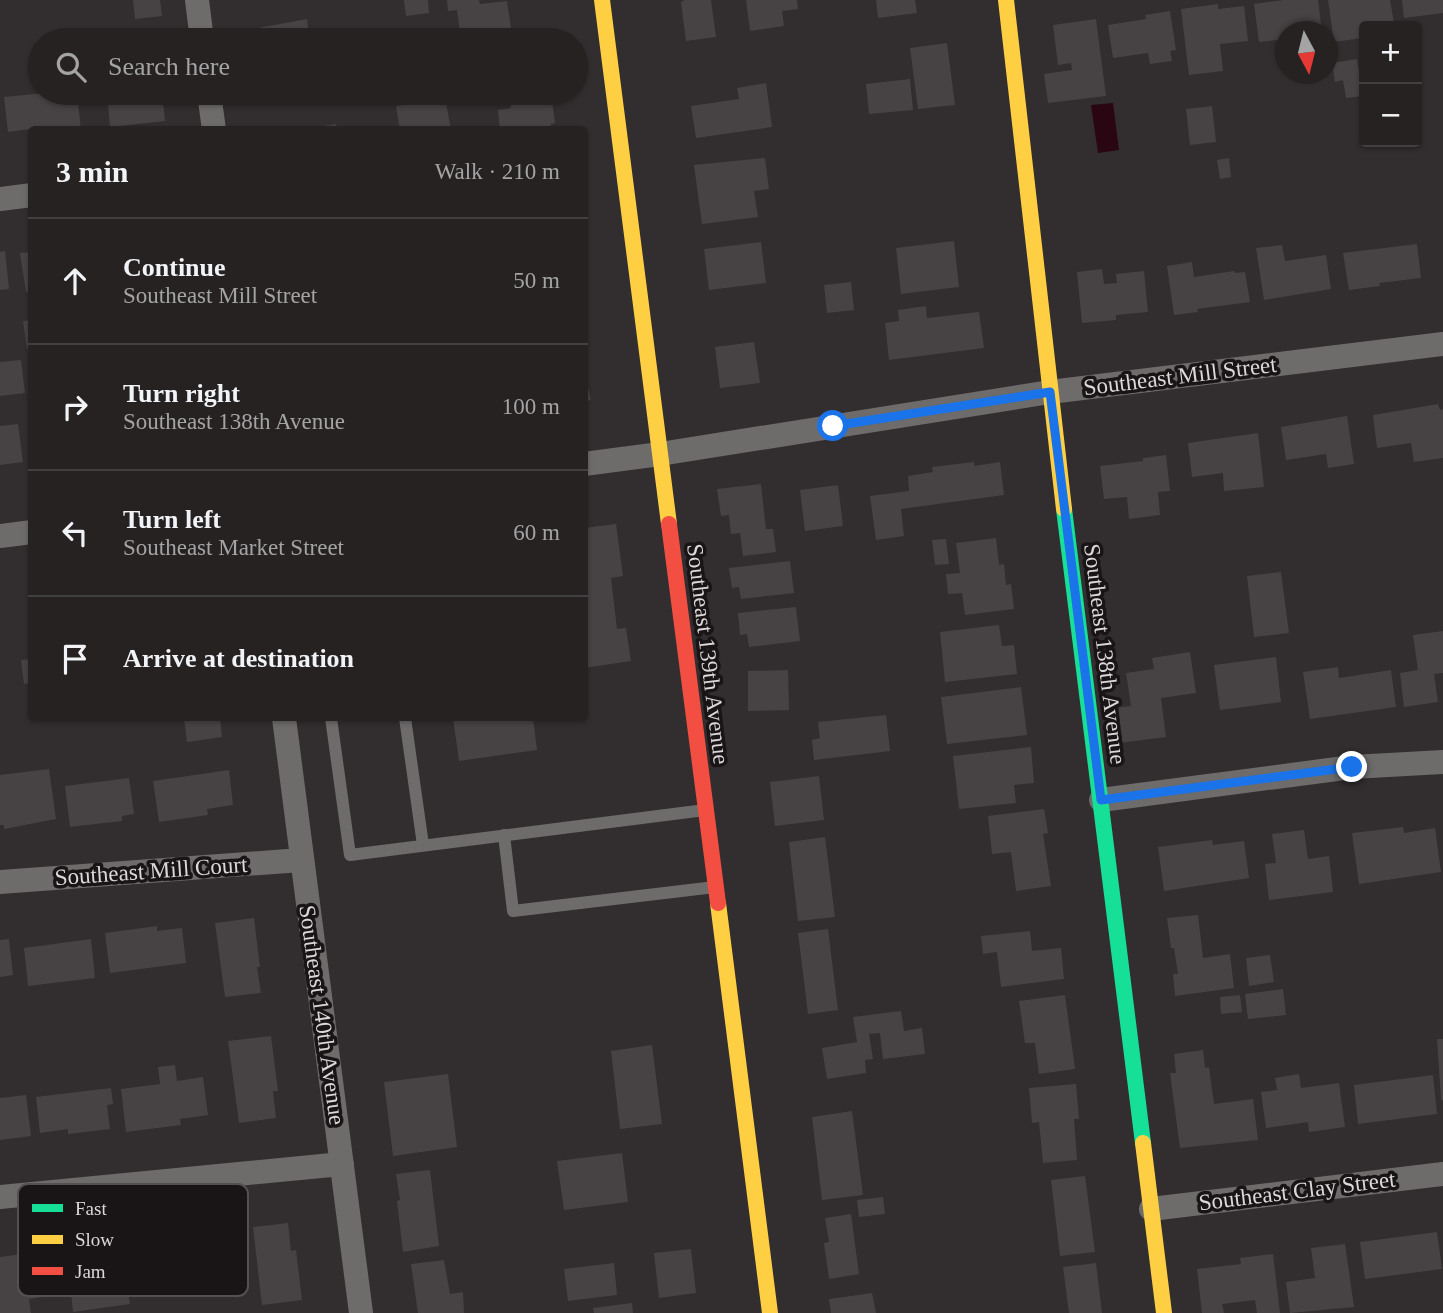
<!DOCTYPE html>
<html lang="en">
<head>
<meta charset="utf-8">
<style>
	body { margin:0; font-family:Georgia,serif; background:#322f2f; color:#f1f3f6 }
	.controls { position:absolute; right:21px; top:21px; display:grid; overflow:hidden; border-radius:7px; box-shadow:0 2px 5px #0004 }
	.controls button { width:63px; height:63px; display:grid; place-items:center; padding:0; border:0; border-bottom:2px solid #423f40; background:#262222; color:#f1f3f6; font:35px sans-serif }
	.compass { position:absolute; left:1275px; top:21px; width:63px; height:63px; border-radius:50%; background:#262222; box-shadow:0 2px 5px #0004; rotate:173deg }
	.stop { position:absolute; width:21px; height:21px; margin:-16px; border:5px solid #1a73e8; border-radius:50%; background:#fff }
	.stop.end { background:#1a73e8; border-color:#fff; box-shadow:0 2px 7px #0008 }
	.list { margin:0; padding:0; list-style:none }
	h2 { display:flex; justify-content:space-between; align-items:center; height:91px; margin:0; padding:0 28px; font-size:30px }
	h2 small { font-size:23px; font-weight:400; color:#a4a4a5 }
	.list li { display:grid; grid-template-columns:46px 1fr auto; gap:21px; align-items:center; box-sizing:border-box; height:126px; padding:0 28px; border-top:2px solid #423f40 }
	.list b { display:block; font-size:26px; white-space:nowrap }
	.list p { margin:0; font-size:23px; white-space:nowrap; color:#a4a4a5 }
	.list em { font-size:23px; font-style:normal; color:#a4a4a5 }
	.icon { flex:none; width:38px; height:38px; fill:none; stroke:currentColor; stroke-width:2; stroke-linecap:round; stroke-linejoin:round }
	.map { position:relative; flex:none; width:1443px; height:1313px; overflow:hidden }
	.search { position:absolute; background:#262222; box-shadow:0 2px 5px #0004; left:28px; top:28px; width:560px; height:77px; display:flex; align-items:center; gap:18px; box-sizing:border-box; padding:0 24px; border-radius:38px; color:#a4a4a5; font-size:26px }
	.panel { position:absolute; background:#262222; box-shadow:0 2px 5px #0004; left:28px; top:126px; width:560px; height:595px; border-radius:7px }
	.map>svg:first-child { display:block }
	.water { fill:#290611 }
	.building { fill:#474344 }
	.lines { fill:none; stroke-linecap:round; stroke-linejoin:round }
	.lane { stroke:#6e6b6b; stroke-width:12 }
	.street { stroke:#6e6b6b; stroke-width:24 }
	.fast { stroke:#16e098; stroke-width:16 }
	.slow { stroke:#ffcf43; stroke-width:16 }
	.jam { stroke:#f24e42; stroke-width:16 }
	.route { stroke:#1a73e8; stroke-width:9 }
	.labels { text-anchor:middle; dominant-baseline:central; stroke-width:7; stroke-linejoin:round; paint-order:stroke }
	.street-label { font-size:23px; fill:#dcd7d8; stroke:#191516 }
	.key { fill:#191516; stroke:#544f50; stroke-width:2 }
	.key-label { font-size:19px; fill:#dcd7d8 }
</style>
</head>
<body>
<div class="map">
<svg width="1443" height="1313" viewBox="0 0 1443 1313">
	<rect width="100%" height="100%" fill="#322d2e"/>
	<path class="water" d="M1113 103 1119 150 1098 153 1091 105Z"/>
	<path class="building" d="M133 0H160L162 16 135 19Z
		M404 0H428L429 13 406 16Z
		M447 0H479L480 4 507 1 512 35 485 40H461L457 10 448 11Z
		M685 0H711L716 37 686 41 681 2Z
		M746 0H797L798 9 782 11 784 26 750 31Z
		M876 0H915L917 13 878 18Z
		M1284 0H1318L1322 32H1286V39L1259 42 1254 4Z
		M1328 0H1390L1394 23 1360 27 1362 38 1334 42Z
		M1402 0H1443V13L1404 18Z
		M1218 4V9L1244 6 1248 41 1220 44 1223 71 1189 75 1181 9Z
		M1170 11 1176 50 1170 51 1172 61 1150 64 1148 53 1113 58 1108 25 1146 19 1145 15Z
		M307 19 309 36 293 40H254L252 29Z
		M1096 19 1106 96 1048 103 1044 74 1072 70 1071 63 1058 65 1053 25Z
		M947 43 955 105 918 109 910 48Z
		M1357 59 1363 96 1346 98 1343 80 1335 82 1332 63Z
		M910 79 913 110 869 114 866 84Z
		M766 83 772 127 696 138 691 106 739 99 737 88Z
		M45 93H77L81 130 38 128 8 132 4 97Z
		M107 93H162L165 121 110 127Z
		M509 93H551L555 123 551 124V130H500L498 110 511 108Z
		M445 97 451 130H400L396 106Z
		M1212 106 1216 142 1190 145 1186 109Z
		M336 124 337 130H310V128Z
		M765 158 769 189 754 191 758 217 702 224 694 165Z
		M1229 158 1231 177 1220 179 1217 160Z
		M954 241 959 287 901 294 896 248Z
		M761 242 766 283 709 290 704 249Z
		M1417 244 1421 278 1379 283 1380 286 1349 290 1343 253Z
		M1282 245 1285 261 1326 255 1331 289 1264 300 1256 248Z
		M5 251 9 289 0 290V252Z
		M32 252V291L26 292 20 253Z
		M1192 262 1194 277 1234 271 1235 273 1245 272 1250 302 1197 309 1198 312 1174 315 1167 266Z
		M1102 269 1104 284 1117 283 1116 274 1144 271 1148 312 1116 315V320L1082 323 1077 272Z
		M851 282 854 310 827 313 824 285Z
		M926 306 927 318 979 312 984 348 889 360 885 323 899 321 898 310Z
		M32 320V348L27 349 23 321Z
		M754 342 760 383 720 388 715 347Z
		M21 360 25 393 0 396V362Z
		M584 370 591 400 584 401Z
		M1438 404 1440 410 1443 409V458L1414 462 1411 443 1377 448 1373 415Z
		M1347 416 1354 464 1328 468 1326 454 1286 460 1281 427Z
		M18 424 23 462 0 465V426Z
		M1258 433 1264 487 1224 491 1223 473 1192 477 1188 443Z
		M1166 455 1170 491 1158 492 1160 515 1129 519 1127 497 1104 499 1100 466 1143 461V458Z
		M974 462V466L1000 462 1004 495 901 509 904 536 876 540 870 496 909 491 908 476 933 472 932 467Z
		M761 484 766 529H773L776 552 743 556 740 533 731 534 729 515 721 516 717 489Z
		M838 485 843 526 805 531 800 490Z
		M616 524 623 576 611 578 617 629 626 628 631 661 584 668V528Z
		M996 538 999 565 1004 564 1006 585 1011 584 1014 609 965 615 962 593 948 594 946 574 960 573 956 543Z
		M946 539 949 564 935 565 932 540Z
		M790 561 794 593 741 599 739 587 732 588 729 568Z
		M1281 572 1289 633 1254 637 1247 576Z
		M796 607 800 641 749 647 747 634 740 635 738 613Z
		M999 625 1002 646 1014 645 1017 674 945 682 940 632Z
		M1443 631V673L1434 674 1438 702 1404 707 1400 673 1418 670 1413 635Z
		M1190 652 1196 693 1161 698 1166 737 1119 743 1115 708 1131 706 1126 673 1154 669 1152 658Z
		M1276 657 1281 702 1220 710 1214 665Z
		M32 659V683L24 684 21 660Z
		M1338 667 1339 678 1391 670 1396 707 1310 719 1303 672Z
		M788 670 789 710 748 711V671Z
		M1021 687 1027 735 947 744 941 697Z
		M886 715 890 751 814 760 812 740 820 738 818 722Z
		M184 718H220L222 737 187 742Z
		M453 718H533L537 750 459 761Z
		M1031 747 1034 783 1014 785 1016 803 959 809 953 756Z
		M49 769 56 819 4 829V825H0V775Z
		M229 770 233 805 207 809 208 815 159 822 153 781Z
		M819 776 824 820 775 826 770 782Z
		M129 778 134 814 122 816V821L70 827 65 786Z
		M1044 809 1048 833 1043 834 1051 886 1016 891 1011 852 992 854 988 816Z
		M1403 827 1404 833 1435 828 1441 872 1359 884 1352 833Z
		M1304 830 1308 859 1329 856 1333 892 1269 900 1265 864 1276 863 1272 834Z
		M825 837 835 917 798 921 789 842Z
		M1212 840 1213 845 1244 841 1249 878 1164 891 1158 847Z
		M1198 915 1203 958 1230 954 1234 988 1175 996 1173 974H1178L1174 948H1171L1167 918Z
		M254 918 260 967H257L261 993 225 997 215 923Z
		M157 926V931L182 928 186 963 110 973 105 933Z
		M828 929 838 1010 808 1014 798 933Z
		M1030 931 1032 951 1061 948 1064 979 1001 987 997 952 983 954 981 936Z
		M9 939 13 975 0 977V940Z
		M91 939 95 978 28 986 24 948Z
		M1270 955 1274 982 1249 986 1246 958Z
		M1283 989 1286 1015 1248 1019 1245 994Z
		M1065 995 1075 1069 1039 1074 1035 1043H1025L1019 1001Z
		M1240 995 1242 1012 1221 1014 1220 997Z
		M901 1011 904 1031 922 1028 925 1054 883 1059 880 1033 869 1034 873 1059 865 1060 866 1073 827 1079 822 1048 857 1042 853 1017Z
		M271 1036 278 1091H273L276 1118 239 1123 228 1041Z
		M1437 1039H1443V1100H1441Z
		M652 1045 662 1124 620 1129 611 1051Z
		M1203 1050 1205 1068 1209 1067 1214 1104 1253 1099 1258 1140 1180 1148 1170 1073H1176L1174 1054Z
		M175 1065 177 1081 203 1077 208 1115 180 1119 181 1125 126 1132 121 1089 160 1084 158 1067Z
		M448 1074 457 1147 393 1156 384 1082Z
		M1299 1074 1301 1088 1339 1083 1345 1127 1309 1132 1308 1122 1266 1128 1261 1092 1277 1090 1275 1078Z
		M1433 1075 1437 1114 1358 1124 1354 1085Z
		M1076 1084 1079 1119H1074L1077 1160 1043 1163 1039 1122 1032 1123 1029 1088Z
		M111 1088 113 1104 107 1105 110 1129 68 1134V1129L40 1133 36 1097Z
		M26 1095 31 1136 0 1140V1098Z
		M852 1111 863 1195 822 1200 812 1117Z
		M622 1153 628 1202 564 1210 557 1161Z
		M430 1170 439 1246 403 1252 397 1201 400 1200 396 1174Z
		M1085 1176 1095 1252 1060 1256 1051 1180Z
		M883 1197 885 1214 859 1217 857 1200Z
		M851 1214 859 1274 829 1279 824 1243 829 1242 825 1218Z
		M288 1223 291 1251 296 1250 302 1300 262 1305 253 1227Z
		M1437 1232 1442 1269 1365 1279 1360 1242Z
		M131 1238 133 1262 138 1261 142 1292 128 1293 130 1304 73 1312 69 1274 102 1271 99 1242Z
		M1345 1244 1354 1307 1290 1313 1286 1282 1315 1278 1311 1248Z
		M691 1249 696 1293 659 1298 654 1253Z
		M23 1254 27 1282 40 1280 42 1297 29 1299 31 1313H0V1257Z
		M1273 1254 1280 1313H1257L1255 1300 1222 1304 1224 1313H1202L1197 1269 1241 1264 1240 1258Z
		M444 1260 450 1294 463 1292 464 1313H418L411 1264Z
		M614 1263 617 1295 568 1301 564 1269Z
		M1096 1263 1102 1313H1069L1063 1267Z
		M872 1293 876 1313H831L829 1299Z
		M632 1303 633 1313H594L593 1308Z"/>
	<g class="lines">
		<path class="lane" d="M331 718 350 855 705 810
			M405 718 423 845
			M504 835 513 911 715 887"/>
		<path class="street" d="M197 0 202 40
			M209 93 214 130
			M0 199 32 195
			M584 464 660 454 1050 392 1443 344
			M0 536 32 532
			M284 718 361 1313
			M1101 800 1352 767 1443 762
			M0 882 301 860
			M0 1197 342 1164
			M1151 1209 1443 1174"/>
		<path class="fast" d="M1064 509 1143 1143"/>
		<path class="slow" d="M602 0 669 524
			M1006 0 1064 509
			M718 903 770 1313
			M1143 1143 1164 1313"/>
		<path class="jam" d="M669 524 718 903"/>
	</g>
	<g class="lines">
		<path class="route" d="M833 426 1050 392 1101 800 1352 767"/>
	</g>
	<g class="labels">
		<g class="street-label">
			<text transform="translate(1180 376) rotate(-7)">Southeast Mill Street</text>
			<text transform="translate(708 654) rotate(83)">Southeast 139th Avenue</text>
			<text transform="translate(1105 654) rotate(83)">Southeast 138th Avenue</text>
			<text transform="translate(151 871) rotate(-4)">Southeast Mill Court</text>
			<text transform="translate(322 1015) rotate(82)">Southeast 140th Avenue</text>
			<text transform="translate(1297 1191) rotate(-7)">Southeast Clay Street</text>
		</g>
	</g>
	<rect x="18" y="1184" width="230" height="112" rx="10" class="key"/>
	<rect x="32" y="1204" width="31" height="8" fill="#16e098"/>
	<rect x="32" y="1235" width="31" height="9" fill="#ffcf43"/>
	<rect x="32" y="1267" width="31" height="8" fill="#f24e42"/>
	<g class="key-label">
		<text x="75" y="1215">Fast</text>
		<text x="75" y="1246">Slow</text>
		<text x="75" y="1278">Jam</text>
	</g>
</svg>
<div class="controls">
<button>+</button>
<button>−</button>
</div>
<svg class="compass" viewBox="-18 -18 36 36"><path d="M0-13l5 13h-10z" fill="#e53935"/><path d="M0 13l5-13h-10z" fill="#a4a4a5"/></svg>
<div class="stop" style="left:833px;top:426px"></div>
<div class="stop end" style="left:1352px;top:767px"></div>
<div class="search"><svg class="icon" aria-label="search" viewBox="0 0 24 24"><circle cx="10" cy="10" r="6"/><path d="M15 15l6 6"/></svg>Search here</div>
<section class="panel">
<h2>3 min<small>Walk · 210 m</small></h2>
<ul class="list">
<li><svg class="icon" aria-label="ahead" viewBox="0 0 24 24"><path d="M12 20V5M6 11l6-6 6 6"/></svg><div><b>Continue</b><p>Southeast Mill Street</p></div><em>50 m</em></li>
<li><svg class="icon" aria-label="right" viewBox="0 0 24 24"><path d="M7 20v-9h11M14 6l5 5-5 5"/></svg><div><b>Turn right</b><p>Southeast 138th Avenue</p></div><em>100 m</em></li>
<li><svg class="icon" aria-label="left" viewBox="0 0 24 24"><path d="M17 20v-9H6M10 6l-5 5 5 5"/></svg><div><b>Turn left</b><p>Southeast Market Street</p></div><em>60 m</em></li>
<li><svg class="icon" aria-label="arrive" viewBox="0 0 24 24"><path d="M6 21V4h12l-3 4 3 4H6"/></svg><div><b>Arrive at destination</b></div></li>
</ul>
</section>
</div>
</body>
</html>
